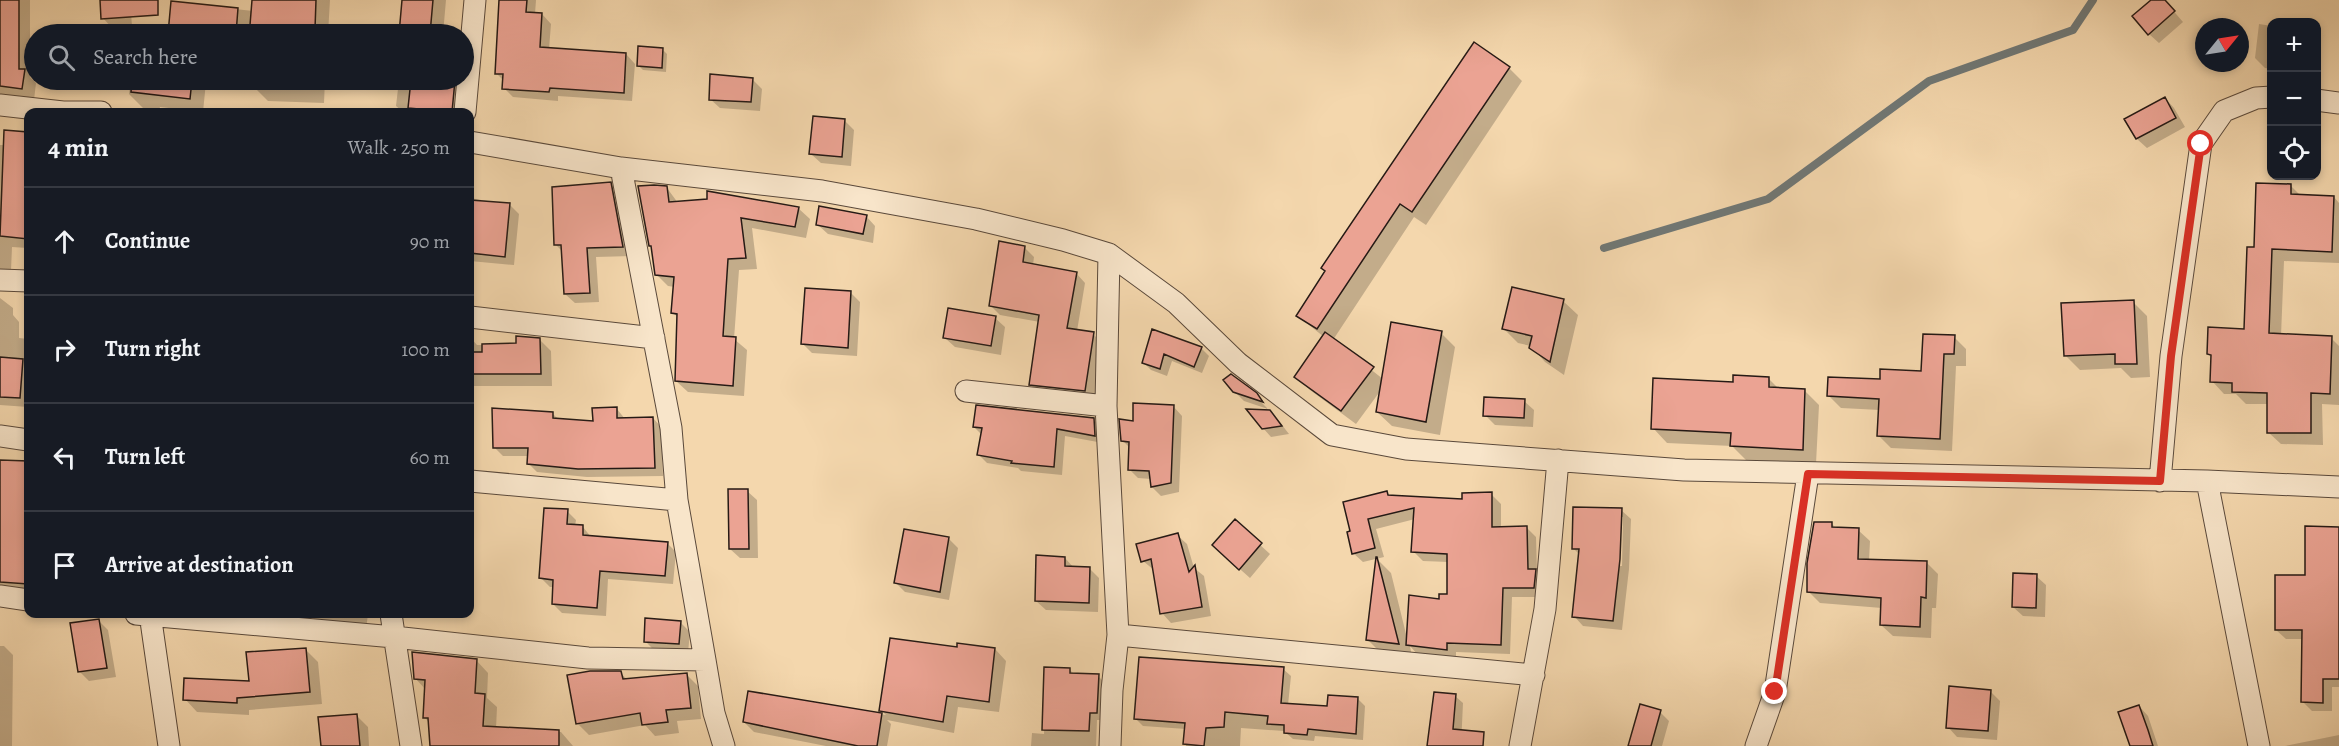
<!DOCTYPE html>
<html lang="en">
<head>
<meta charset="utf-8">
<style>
	body { margin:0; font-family:Alegreya,serif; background:#20242c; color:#f1f3f6 }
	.controls { position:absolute; right:18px; top:18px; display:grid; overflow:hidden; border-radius:12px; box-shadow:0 3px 9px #0003 }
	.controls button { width:54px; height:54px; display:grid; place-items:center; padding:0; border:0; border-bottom:2px solid #363941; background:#171b24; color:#f1f3f6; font:30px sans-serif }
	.compass { position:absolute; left:2195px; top:18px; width:54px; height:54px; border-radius:50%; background:#171b24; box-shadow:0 3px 9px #0003; rotate:60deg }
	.stop { position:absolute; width:18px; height:18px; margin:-14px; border:4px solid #d93025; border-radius:50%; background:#fff }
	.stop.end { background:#d93025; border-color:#fff; box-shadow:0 2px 6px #0008 }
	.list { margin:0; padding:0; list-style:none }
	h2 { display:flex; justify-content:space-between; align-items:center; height:78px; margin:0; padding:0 24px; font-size:26px }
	h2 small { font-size:20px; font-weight:400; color:#9ea1a6 }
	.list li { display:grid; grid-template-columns:39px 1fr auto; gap:18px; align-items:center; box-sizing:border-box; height:108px; padding:0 24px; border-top:2px solid #363941 }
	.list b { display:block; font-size:22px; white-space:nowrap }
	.list em { font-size:20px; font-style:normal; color:#9ea1a6 }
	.icon { flex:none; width:33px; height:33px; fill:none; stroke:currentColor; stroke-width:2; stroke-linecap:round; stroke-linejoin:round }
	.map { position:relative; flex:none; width:2339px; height:746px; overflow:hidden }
	.search { position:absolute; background:#171b24; box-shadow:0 3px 9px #0003; left:24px; top:24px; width:450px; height:66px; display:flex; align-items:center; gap:15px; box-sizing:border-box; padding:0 21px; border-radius:33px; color:#9ea1a6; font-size:22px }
	.panel { position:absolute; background:#171b24; box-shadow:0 3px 9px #0003; left:24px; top:108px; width:450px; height:510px; border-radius:12px }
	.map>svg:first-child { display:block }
	.shadow { fill:#0003; fill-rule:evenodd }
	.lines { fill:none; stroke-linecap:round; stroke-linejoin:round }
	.stream { stroke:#707876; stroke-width:8 }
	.building { fill:#eba393; stroke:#261a15; stroke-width:1.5 }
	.minor-casing { stroke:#5a493b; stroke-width:23 }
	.minor { stroke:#f8e5ca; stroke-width:21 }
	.route { stroke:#d93025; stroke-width:8 }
</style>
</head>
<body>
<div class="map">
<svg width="2339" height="746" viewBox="0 0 2339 746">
	<rect width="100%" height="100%" fill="#f4d7ad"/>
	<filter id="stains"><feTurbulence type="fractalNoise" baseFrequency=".00333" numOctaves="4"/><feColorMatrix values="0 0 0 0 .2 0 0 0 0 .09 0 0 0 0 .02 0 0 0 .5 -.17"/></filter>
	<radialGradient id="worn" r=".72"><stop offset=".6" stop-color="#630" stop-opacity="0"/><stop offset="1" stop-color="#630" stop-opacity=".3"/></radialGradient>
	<path class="shadow" d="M0 0H30V77L36 83 34 100 0 95Z
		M101 0H130L132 26 112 28 103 18Z
		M253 0H330L328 34H169L172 2 253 11Z
		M404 0H446L443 34H400Z
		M501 0H536L535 14H542L551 24 549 49 626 54 635 64 632 101 558 96V101L513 97 504 88V81L496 73Z
		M2154 0H2164L2183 22 2159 43 2149 34Z
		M2259 24 2272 26V69L2265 68 2255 58Z
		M663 50 667 54 666 72 643 70 638 65Z
		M1509 68 1522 81 1426 225 1414 217 1333 340 1383 379 1441 333 1455 347 1440 435 1392 426 1377 412 1381 390 1356 424 1310 390 1296 376 1324 337 1298 316Z
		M752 79 762 89 760 111 720 108 710 99Z
		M131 80H325L324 103 268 101 254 87 206 82 203 112 160 107 159 110 143 108 129 94Z
		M399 80H464V112H403L396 106Z
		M2165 98 2174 108 2185 127 2147 148 2137 139 2126 119Z
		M844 120 854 130 851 166 821 163 811 154Z
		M6 132 28 134V248L12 247 11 271H0V145H5Z
		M610 183 620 193 632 256 596 257 599 302 575 303 565 294 563 252 555 244Z
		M2291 186 2301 196 2334 197 2339 203V263L2284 261 2281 336 2331 338 2339 346V405L2322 404 2323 445 2281 444 2268 432V404H2246L2236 394H2224L2212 381 2213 358 2208 354 2245 330 2255 249Z
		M667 188 678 203 798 208 810 219 806 238 752 228 757 269 739 270 734 339 747 350 744 396 688 392 676 381 679 318 673 313 675 287 668 286 656 274Z
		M470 198 510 205 519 214 514 265 470 261Z
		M866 216 875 226 873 243 828 234 818 225Z
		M1024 247 1034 257 1033 265 1076 273 1085 283 1077 331 1093 334 1102 343 1094 400 1040 394 1030 384 1040 322 1000 315 990 305Z
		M851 293 860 302 857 356 812 353 803 344Z
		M0 298 13 308V315L19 322V338L28 339V407L0 405Z
		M1563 301 1578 315 1564 375 1545 362 1531 346 1518 343 1504 329Z
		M2133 302 2147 316 2150 377 2131 378 2121 368 2080 370 2065 355Z
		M995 318 1005 327 1001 355 955 347 945 338Z
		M1153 331 1201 348 1209 356 1202 373 1172 361 1167 376 1151 370 1144 363Z
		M470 337 477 345H517L539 339 551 351 552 386H470Z
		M1954 337 1966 349V366H1956L1952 451 1891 448 1878 435 1880 410 1841 408 1829 396 1922 372Z
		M1231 376 1262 403 1268 409 1244 401 1234 391Z
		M1768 378 1779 389 1804 390 1819 405 1816 464 1746 460 1732 446 1667 443 1653 428 1734 383Z
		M1524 401 1534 410 1533 427 1495 425 1485 415Z
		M1173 406 1182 416 1179 492 1161 496 1152 487 1151 479 1138 478 1129 469 1130 448 1122 440 1134 423Z
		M617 409 625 419 653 418 661 427 663 476 587 477 537 472 528 463 529 456H503L494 447 553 414 559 420 594 422Z
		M1269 411 1278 420 1289 434 1271 437 1263 428Z
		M1093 419 1102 428 1103 443 1065 436 1062 475 1021 471 1018 468 987 463 979 455 982 435 974 427Z
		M0 461 28 463V597L0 588Z
		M747 491 757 500 758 558H740L730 549Z
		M1386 493 1390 497 1463 500 1491 494 1501 504V528H1527L1536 537 1537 572 1545 580 1543 597H1512L1510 654 1456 652V659L1417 654 1410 646 1412 657 1381 653 1367 639 1378 560 1391 573 1407 638 1440 601 1449 596 1448 562 1423 561 1413 551 1415 519 1376 529 1384 557 1363 562 1353 553 1348 533Z
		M1621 510 1631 519 1629 569 1622 630 1583 626 1574 616 1580 555 1573 548ZM1620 517H1623L1622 566H1618Z
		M567 511 576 520 575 526 583 527 591 537 667 543 676 552 673 584 608 579 606 616 562 613 553 604 554 587H550L541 578Z
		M2338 516 2339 687H2332V711H2312L2303 702V639H2286L2276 630 2306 577 2338 528Z
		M1235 522 1270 554 1250 578 1224 555Z
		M1832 524 1837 529 1858 530 1870 541 1869 561 1927 563 1938 574 1936 608H1932L1931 638 1893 636 1881 625 1882 608 1820 603 1809 592Z
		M1177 535 1187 544 1194 568 1204 576 1211 616 1171 623 1162 613 1154 570 1143 561Z
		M949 539 958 548 949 600 905 592 896 583Z
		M1065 558 1074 568H1089L1099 578 1098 612 1046 610 1036 601Z
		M2036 576 2046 585 2045 617 2023 616 2013 607Z
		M239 614H368L366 630 321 626 310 615Z
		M99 621 108 630 116 677 89 681 79 671Z
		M680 622 690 632 688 653 655 651 645 641Z
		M0 646H4L13 655 12 746H0Z
		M958 648 995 649 1006 661 999 712 958 707 954 733 887 720 891 724 887 746H826L754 732 744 722 749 692 886 715 881 710Z
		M305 649 318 662 322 704 249 710V715L197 712 185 699 251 682Z
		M476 660 488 673 487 698 497 707 496 729 561 732 573 746H431L429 722 424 717 426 690 415 678Z
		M1046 669 1070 670 1075 675 1098 676 1106 684 1104 720H1097L1096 746H1031L1032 733 1044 734Z
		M1283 669 1291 676 1288 705 1328 708 1358 699 1365 706 1363 740 1315 736 1314 741 1293 739 1284 731 1241 728 1240 746H1186V729L1143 726 1136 719Z
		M620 673 628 680 686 674 698 686 701 719 677 721 679 733 655 736 645 725 589 735 577 723Z
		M1990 691 2000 701 1997 740 1957 737 1948 727Z
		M1455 696 1463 703 1461 746H1429Z
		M2139 706 2148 716 2158 746H2131Z
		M1660 712 1669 721 1662 746H1629Z
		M356 715 368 727 369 746H322Z
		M2339 735V746H2285Z"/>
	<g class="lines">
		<path class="stream" d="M1604 248 1768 199 1929 81 2073 30 2093 0"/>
	</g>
	<path class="building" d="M0 0H19V69H25L22 89 0 86Z
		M100 0H158V15L101 19Z
		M252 0H316L315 29 250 25Z
		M402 0H433L430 34H399Z
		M499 0H527L526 12 542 13 540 47 626 53 624 93 550 88 549 92 502 89 503 74H495Z
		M2151 0H2165L2175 11 2148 35 2132 16Z
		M171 1 238 8 236 34H168Z
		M1474 42 1510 67 1412 212 1400 204 1317 329 1296 316 1325 271 1321 268Z
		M638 46 663 48 662 68 637 66Z
		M710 74 753 78 751 102 709 100Z
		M132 80H192L190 99 131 92Z
		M411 80H455L452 112 408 108Z
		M2165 97 2176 118 2136 139 2124 119Z
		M813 116 845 119 842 157 809 154Z
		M4 130 28 132V239L0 236Z
		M611 182 623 247 587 248 590 293 564 294 561 245H554L552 187Z
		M2256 183 2291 184V194L2334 196 2332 252 2272 249 2269 333 2332 336 2330 394 2311 393V433H2267V393L2232 392V383L2210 382 2211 355 2207 354 2208 327 2244 329 2247 247H2254Z
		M654 185 667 186 669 202 707 199V191L799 207 795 227 741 218 746 258 728 259 723 336 736 337 733 386 675 381 677 314 671 313 674 277 655 275 651 246H649L638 186Z
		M470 200 510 203 505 257 470 253Z
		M819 206 867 215 863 234 816 225Z
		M999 241 1025 246 1023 262 1077 272 1067 328 1094 332 1085 391 1029 385 1039 315 989 306Z
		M1512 287 1564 299 1550 362 1529 348 1532 336 1502 329Z
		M805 288 851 291 848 348 801 344Z
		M2134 300 2137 364H2115V354L2064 356 2061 303Z
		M948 308 996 316 991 346 943 338Z
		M1391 322 1442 331 1426 422 1376 412Z
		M1152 329 1202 347 1194 367 1164 354 1160 369 1142 363Z
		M1325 332 1374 367 1341 411 1294 377Z
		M1923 334 1955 335 1954 354H1944L1940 439 1877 436 1879 399 1827 396 1828 377 1880 379V369L1921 371Z
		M516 336 540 338 541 374H470V352H482V344L516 343Z
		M0 357 23 359 20 398 0 397Z
		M1231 374 1257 393 1263 402 1233 392 1223 380Z
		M1733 375 1769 377V387L1805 389 1803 450 1730 446 1731 433 1651 429 1653 378 1733 382Z
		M1484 397 1525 399 1524 418 1483 416Z
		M1133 403 1174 405 1171 483 1151 487 1149 471 1128 470 1129 442 1121 441 1119 419 1133 421Z
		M976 405 1094 418 1095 436 1057 429 1054 467 1011 463 1012 461 977 455 982 428 973 427Z
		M617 407V418L653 417 655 468 578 469 527 464 528 448H493L492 408 553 412V418L593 421 592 408Z
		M1246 409 1270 410 1282 426 1262 429Z
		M0 460 28 461V584L0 582Z
		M728 489H748L749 549H729Z
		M1387 491 1388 495 1462 499V493L1492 492V527L1527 526 1528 569H1536L1534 588H1503L1501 645 1447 643V650L1406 645 1409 595 1439 599V594H1447V554L1411 552 1414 508 1368 519 1375 548 1352 554 1347 532 1350 531 1343 502Z
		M1573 507 1622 508 1620 559 1613 621 1572 617 1579 549H1572Z
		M544 508 568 509 567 524 583 525V535L668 542 665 576 600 571 597 608 552 604 553 580 539 578Z
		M1235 519 1262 543 1239 570 1212 545Z
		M1814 522H1832V527L1859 528 1858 559 1927 561 1926 598 1921 597 1920 627 1880 625 1881 598 1807 592V563Z
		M2305 526 2339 527V679H2323V703L2301 702 2302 630H2275V575H2305Z
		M904 529 949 537 940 592 894 583Z
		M1178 533 1189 572 1195 565 1202 607 1160 614 1151 559 1141 562 1136 544Z
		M1036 555 1065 557V566L1090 567 1089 603 1035 601Z
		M1376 557H1377L1399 644 1366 640Z
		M2013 573 2037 574 2036 608 2012 607Z
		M645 618 681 621 679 644 644 642Z
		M99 619 107 668 78 672 70 623Z
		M890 638 957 647V643L995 648 989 702 947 696 943 722 879 711Z
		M306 648 310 692 237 698V703L183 700 184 678 249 681 246 652Z
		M412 652 477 659 475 693 485 694 483 726 559 730V746H430L428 718H423L425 680 414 679Z
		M1139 657 1284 667 1281 703 1327 706 1328 695 1358 697 1356 734 1308 729 1307 735 1284 733V725L1267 724 1268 716 1225 712 1224 727 1206 728 1204 746 1183 744 1185 723 1134 719Z
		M1044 667 1070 668V673L1099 674 1097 713H1090L1089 731 1042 730Z
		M590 671H621L623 679 687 673 691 708 666 710 668 722 642 725 640 713 576 724 567 675Z
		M1949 686 1991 690 1988 731 1946 728Z
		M748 691 882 713 877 746H858L743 722Z
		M1434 692 1456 694 1453 729 1484 732 1483 746H1427Z
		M1640 704 1661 710 1651 746H1628Z
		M2139 705 2148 730 2153 746H2130L2118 712Z
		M357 714 360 746H321L318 717Z"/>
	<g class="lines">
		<g class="minor-casing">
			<path id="minor" d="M2316 100 2339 103
				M0 105 63 112H101
				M465 112 475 0
				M470 142 621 168 822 191 976 219 1063 240 1109 254 1176 303 1238 363 1332 435 1406 449 1684 470 2207 481 2339 487
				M621 168 671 428 677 500 705 660 714 713 724 746
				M1109 254 1106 406 1118 635 1112 690 1110 746
				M0 280 28 281
				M470 317 654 338
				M966 391 1106 406
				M0 436 28 440
				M470 481 677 500
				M2160 481 2171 356 2201 144 2224 111 2256 98 2272 97
				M2207 481 2259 746
				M0 596 28 600
				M136 614 394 637 588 658 705 660
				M150 614 169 746
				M391 614 411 746
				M1118 635 1534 675
				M1520 746 1545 609 1558 460
				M1756 746 1775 692 1808 474"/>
		</g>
		<use href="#minor" class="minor"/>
	</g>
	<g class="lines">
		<path class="route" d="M1775 692 1808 474 2160 481 2171 356 2201 144"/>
	</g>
	<rect width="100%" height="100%" filter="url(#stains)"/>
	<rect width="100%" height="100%" fill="url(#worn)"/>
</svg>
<div class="controls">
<button>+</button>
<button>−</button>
<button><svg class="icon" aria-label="locate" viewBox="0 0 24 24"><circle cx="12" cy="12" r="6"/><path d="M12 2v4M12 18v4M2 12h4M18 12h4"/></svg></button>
</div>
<svg class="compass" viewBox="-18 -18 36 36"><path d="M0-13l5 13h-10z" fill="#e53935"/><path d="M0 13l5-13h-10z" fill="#9ea1a6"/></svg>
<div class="stop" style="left:2201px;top:144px"></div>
<div class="stop end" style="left:1775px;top:692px"></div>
<div class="search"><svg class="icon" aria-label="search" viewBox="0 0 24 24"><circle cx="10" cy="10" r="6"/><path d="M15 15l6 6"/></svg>Search here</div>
<section class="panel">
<h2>4 min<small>Walk · 250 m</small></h2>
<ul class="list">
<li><svg class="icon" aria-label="ahead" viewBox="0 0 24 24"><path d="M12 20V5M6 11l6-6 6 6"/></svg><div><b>Continue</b></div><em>90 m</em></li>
<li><svg class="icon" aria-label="right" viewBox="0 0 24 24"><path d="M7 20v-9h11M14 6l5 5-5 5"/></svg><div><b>Turn right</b></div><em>100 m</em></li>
<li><svg class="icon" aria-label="left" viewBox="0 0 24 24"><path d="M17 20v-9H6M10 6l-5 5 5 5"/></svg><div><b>Turn left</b></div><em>60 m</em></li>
<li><svg class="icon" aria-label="arrive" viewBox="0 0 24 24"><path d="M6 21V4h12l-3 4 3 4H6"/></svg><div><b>Arrive at destination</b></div></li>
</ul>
</section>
</div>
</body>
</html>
